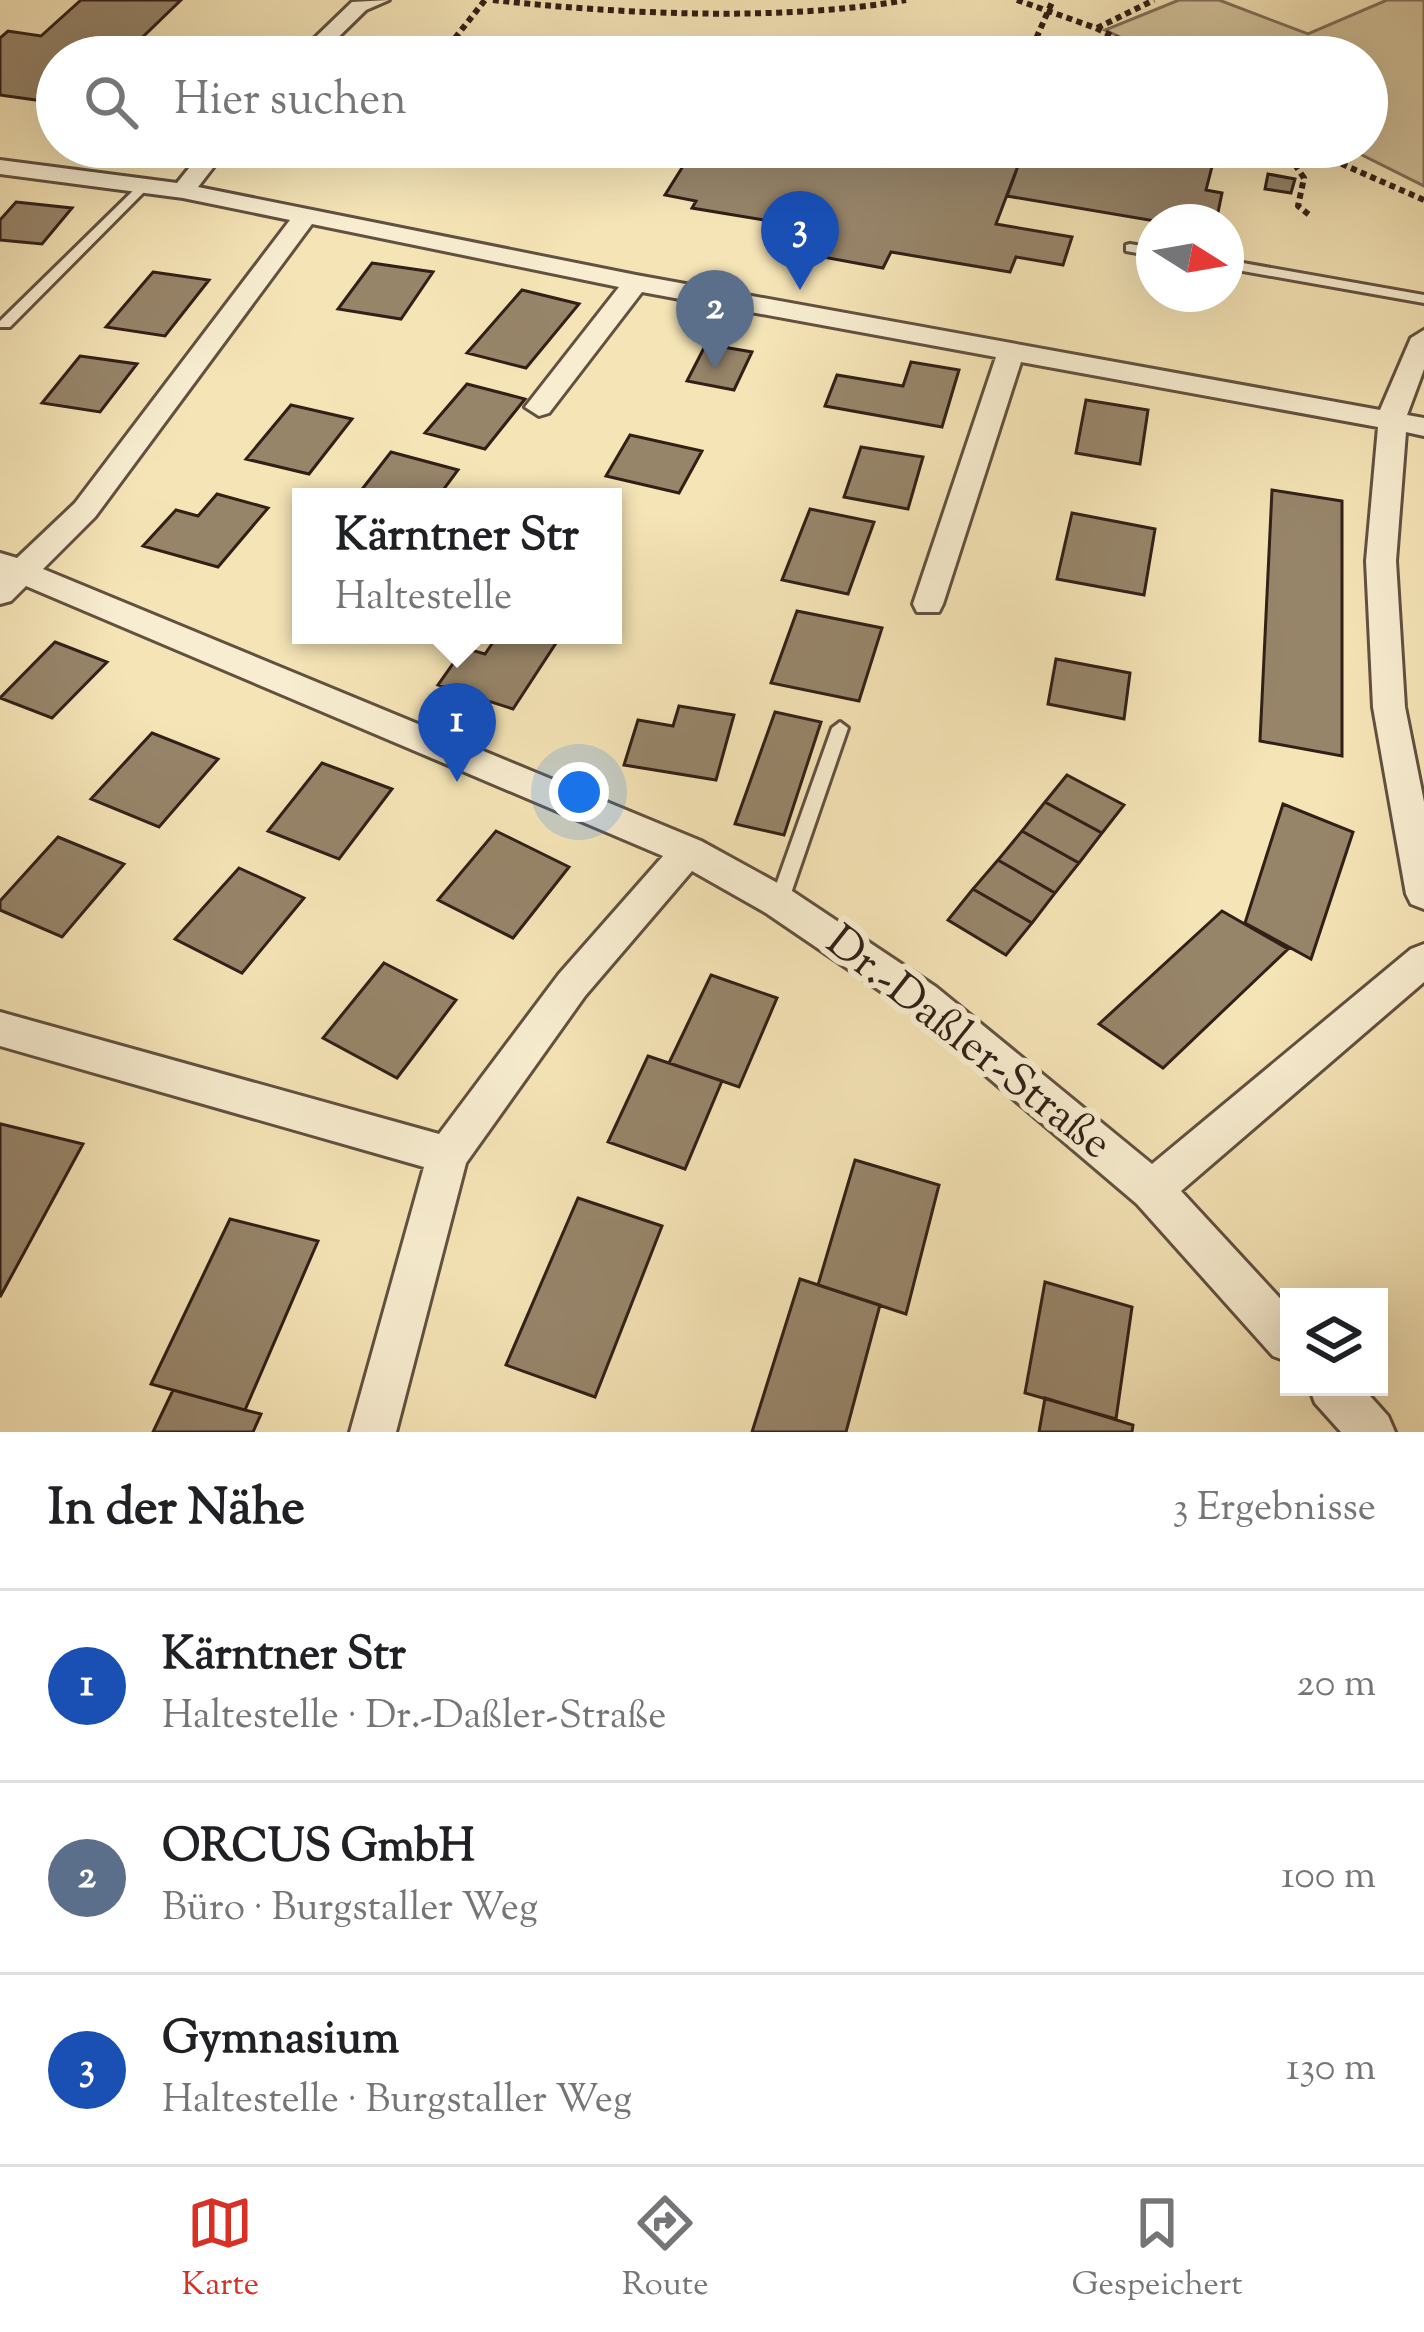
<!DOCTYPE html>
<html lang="de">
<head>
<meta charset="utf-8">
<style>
	body { margin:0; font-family:"Sorts Mill Goudy",serif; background:#f6f6f6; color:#202124 }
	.controls { position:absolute; right:36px; bottom:36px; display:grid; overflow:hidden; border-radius:0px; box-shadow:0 12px 48px #0002 }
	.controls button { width:108px; height:108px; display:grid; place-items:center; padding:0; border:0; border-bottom:3px solid #e0e0e0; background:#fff; color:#202124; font:60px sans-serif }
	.compass { position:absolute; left:1136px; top:204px; width:108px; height:108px; border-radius:50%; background:#fff; box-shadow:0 12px 48px #0002; rotate:101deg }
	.you { position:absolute; left:579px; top:792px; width:42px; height:42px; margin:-30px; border:9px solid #fff; border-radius:50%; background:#1a73e8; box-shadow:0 0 0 18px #1a73e833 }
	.badge { display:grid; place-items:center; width:78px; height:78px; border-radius:50%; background:#d93025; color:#fff; font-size:39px; font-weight:700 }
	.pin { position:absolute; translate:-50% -99px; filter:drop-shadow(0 3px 6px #0008) }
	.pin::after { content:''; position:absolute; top:63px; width:42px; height:36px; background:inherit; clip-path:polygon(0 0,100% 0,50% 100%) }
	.popup { position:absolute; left:292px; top:488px; width:330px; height:156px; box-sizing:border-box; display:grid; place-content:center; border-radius:0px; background:#fff; filter:drop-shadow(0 3px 9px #0005); font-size:39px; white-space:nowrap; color:#757577 }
	.popup b { font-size:45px; color:#202124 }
	.popup::after { content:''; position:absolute; left:50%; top:100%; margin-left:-24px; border:24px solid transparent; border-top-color:#fff }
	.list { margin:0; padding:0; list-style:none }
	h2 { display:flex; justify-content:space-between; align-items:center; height:156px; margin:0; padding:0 48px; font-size:51px }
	h2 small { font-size:39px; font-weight:400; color:#757577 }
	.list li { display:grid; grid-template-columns:78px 1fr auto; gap:36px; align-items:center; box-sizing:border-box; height:192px; padding:0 48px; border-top:3px solid #e0e0e0 }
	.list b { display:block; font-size:45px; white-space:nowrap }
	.list p { margin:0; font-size:39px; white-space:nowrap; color:#757577 }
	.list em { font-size:39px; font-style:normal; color:#757577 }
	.icon { flex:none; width:66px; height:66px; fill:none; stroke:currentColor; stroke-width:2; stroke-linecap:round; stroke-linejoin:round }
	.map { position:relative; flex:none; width:1424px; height:1432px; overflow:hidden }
	.search { position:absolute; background:#fff; box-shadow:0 12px 48px #0002; left:36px; right:36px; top:36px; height:132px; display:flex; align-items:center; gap:30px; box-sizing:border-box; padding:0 42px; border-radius:66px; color:#757577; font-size:45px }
	.sheet { height:732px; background:#fff }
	nav { display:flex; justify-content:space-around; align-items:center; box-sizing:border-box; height:168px; border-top:3px solid #e0e0e0; background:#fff; font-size:33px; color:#757577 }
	nav a { display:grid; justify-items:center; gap:6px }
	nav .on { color:#d93025 }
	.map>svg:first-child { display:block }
	.green { fill:#d4c39b; stroke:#82715a; stroke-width:3 }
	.building { fill:#97856a; stroke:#311f18; stroke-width:3 }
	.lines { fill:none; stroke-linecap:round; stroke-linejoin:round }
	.service-casing { stroke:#625040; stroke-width:6 }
	.minor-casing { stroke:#625040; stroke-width:6 }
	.path { stroke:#311f18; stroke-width:6; stroke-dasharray:6 4.5; stroke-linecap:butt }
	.service { fill:#f8edd0; fill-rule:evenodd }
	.minor { fill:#f8edd0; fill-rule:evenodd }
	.labels { text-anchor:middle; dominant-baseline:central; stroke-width:12; stroke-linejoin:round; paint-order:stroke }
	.street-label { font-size:45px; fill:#311f18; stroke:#f8edd0 }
</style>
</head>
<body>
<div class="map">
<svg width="1424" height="1432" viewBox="0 0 1424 1432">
	<rect width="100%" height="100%" fill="#f5e4b6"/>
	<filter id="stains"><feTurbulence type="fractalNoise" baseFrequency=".00167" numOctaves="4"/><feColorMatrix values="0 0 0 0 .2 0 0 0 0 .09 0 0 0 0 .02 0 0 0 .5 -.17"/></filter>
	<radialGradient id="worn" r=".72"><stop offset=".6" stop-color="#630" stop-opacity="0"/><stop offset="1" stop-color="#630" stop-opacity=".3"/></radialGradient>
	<path class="green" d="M1179 0H1219L1308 34 1387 0H1424V186L1346 147H1367V57H1164L1105 30Z"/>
	<path class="building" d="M81 0H181L122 57H57V103L0 95V38L8 31 41 36Z
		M695 147 1024 150 996 224 1072 237 1063 265 1016 257 1010 272 891 252 883 268 812 255 825 230 692 208 696 201 665 195Z
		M1025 147H1217L1206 190 1222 193 1216 222H1161L1007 196Z
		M1268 174 1295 179 1291 193 1265 189Z
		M16 202 72 208 42 244 0 240V220Z
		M372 263 433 272 401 319 338 309Z
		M153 272 209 280 165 336 106 327Z
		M522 290 579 304 526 368 467 353Z
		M706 344 752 352 734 390 687 381Z
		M80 356 137 364 100 412 42 403Z
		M911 362 959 370 942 427 825 406 837 375 903 386Z
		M467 384 525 399 485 449 425 433Z
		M1086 400 1148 410 1140 464 1076 453Z
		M291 405 352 419 309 474 246 459Z
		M630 435 702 451 679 493 606 476Z
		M861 447 923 457 908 509 844 497Z
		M391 452 458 470 438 497H356Z
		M1272 490 1342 501V756L1260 741Z
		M217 494 268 508 218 567 143 546 176 510 198 516Z
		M810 509 874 522 848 594 782 580Z
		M1072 513 1155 529 1144 595 1057 579Z
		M797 611 882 628 859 701 771 683Z
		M498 635H530L556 643 513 709 438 685 464 648 485 654Z
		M55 642 107 662 52 718 0 698Z
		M1056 659 1130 673 1124 719 1048 704Z
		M679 706 734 715 716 780 624 765 638 720 673 726Z
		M775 712 821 722 784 835 735 824Z
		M152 733 218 759 159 827 91 799Z
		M322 763 392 789 339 859 268 831Z
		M1067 775 1124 805 1102 833 1045 802Z
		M1045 802 1102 833 1079 863 1022 831Z
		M1283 804 1353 832 1311 959 1245 923Z
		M496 831 569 867 513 938 438 900Z
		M1022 831 1079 863 1055 893 998 860Z
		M58 837 124 864 62 937 0 910V901Z
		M998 860 1055 893 1032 923 973 889Z
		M239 868 304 898 242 973 175 939Z
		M973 889 1032 923 1006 955 948 920Z
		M1222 911 1288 949 1163 1068 1099 1024Z
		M384 963 456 1000 397 1078 323 1038Z
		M711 975 777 998 739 1087 669 1063Z
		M648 1056 722 1081 685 1169 608 1142Z
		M1 1124 83 1144 0 1297V1126Z
		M855 1160 939 1185 906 1314 818 1285Z
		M578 1198 662 1226 595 1397 506 1365Z
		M230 1219 318 1241 245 1410 151 1384Z
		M800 1279 880 1305 846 1432H752Z
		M1045 1282 1132 1307 1116 1419 1025 1393Z
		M173 1390 245 1410 261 1414 253 1432H153Z
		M1045 1398 1133 1425 1132 1432H1039Z"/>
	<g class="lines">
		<g class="service-casing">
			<path id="service" d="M144 182 148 184V188L10 327H0V321L140 184Z
				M1130 244 1154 248V256L1126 251V245Z
				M1226 260 1424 295V303L1226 268Z
				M840 722 848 728 788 902 785 907 779 909 773 907 770 902 832 728Z"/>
		</g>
		<g class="minor-casing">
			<path id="minor" d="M389 0 366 10 318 57H295L352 2Z
				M206 147H229L198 187 636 275 1380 410 1411 338 1424 330V369L1407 415 1424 418V436L1406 432 1396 561 1405 707 1424 802V909L1411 904 1406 894 1373 707 1366 561 1378 427 1021 362 943 604 939 612H917L913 604 996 357 642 292 549 413 539 416 525 407 619 287 312 224 95 517 43 569 701 841 792 891 936 987 1152 1164 1411 949 1424 944V982L1181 1191 1289 1308V1362L1273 1356 1137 1204 910 1011 766 913 692 871 585 996 466 1163 396 1432H350L424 1167 0 1046V1012L439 1134 559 974 663 856 26 586 11 601 0 604V553L17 558 75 503 290 220 183 198 0 174V160L177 183Z
				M1309 1387H1362L1388 1416 1395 1432H1341L1315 1403Z"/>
		</g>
		<path class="path" d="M493 0C617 14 784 22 906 0
			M1017 0 1096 28 1154 57
			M1097 28 1154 0
			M455 38 485 0
			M1028 57 1053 0
			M1283 147 1304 178 1298 206 1312 217
			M1303 147 1424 200"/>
		<use href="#service" class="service"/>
		<use href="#minor" class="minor"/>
	</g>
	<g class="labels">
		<g class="street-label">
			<text transform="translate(967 1045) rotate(38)">Dr.-Daßler-Straße</text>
		</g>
	</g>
	<rect width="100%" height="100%" filter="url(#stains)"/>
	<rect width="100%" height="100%" fill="url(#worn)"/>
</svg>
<div class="controls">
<button><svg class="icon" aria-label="layers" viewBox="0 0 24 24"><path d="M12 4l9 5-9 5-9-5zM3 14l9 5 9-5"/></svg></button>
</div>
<svg class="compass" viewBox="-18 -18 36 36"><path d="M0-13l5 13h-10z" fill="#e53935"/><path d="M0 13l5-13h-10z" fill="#757577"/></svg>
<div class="you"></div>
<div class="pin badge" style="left:457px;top:782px;background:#1a4fb4">1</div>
<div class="popup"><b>Kärntner Str</b>Haltestelle</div>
<div class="pin badge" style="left:715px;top:369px;background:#5c6f8a">2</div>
<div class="pin badge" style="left:800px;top:290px;background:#1a4fb4">3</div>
<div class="search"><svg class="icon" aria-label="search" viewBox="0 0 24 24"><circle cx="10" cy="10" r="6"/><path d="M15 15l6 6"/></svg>Hier suchen</div>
</div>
<section class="sheet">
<h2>In der Nähe<small>3 Ergebnisse</small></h2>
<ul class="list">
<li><span class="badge" style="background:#1a4fb4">1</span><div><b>Kärntner Str</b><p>Haltestelle · Dr.-Daßler-Straße</p></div><em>20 m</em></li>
<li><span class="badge" style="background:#5c6f8a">2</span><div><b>ORCUS GmbH</b><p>Büro · Burgstaller Weg</p></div><em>100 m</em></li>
<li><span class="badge" style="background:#1a4fb4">3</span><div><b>Gymnasium</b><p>Haltestelle · Burgstaller Weg</p></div><em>130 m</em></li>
</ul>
</section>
<nav>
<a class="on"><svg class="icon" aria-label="map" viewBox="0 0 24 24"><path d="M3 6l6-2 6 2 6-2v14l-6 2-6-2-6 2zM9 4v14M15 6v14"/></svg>Karte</a>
<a><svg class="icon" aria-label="directions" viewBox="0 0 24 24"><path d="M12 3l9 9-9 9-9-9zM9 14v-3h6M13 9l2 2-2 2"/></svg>Route</a>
<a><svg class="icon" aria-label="saved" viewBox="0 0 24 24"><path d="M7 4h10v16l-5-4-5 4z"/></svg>Gespeichert</a>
</nav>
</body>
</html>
